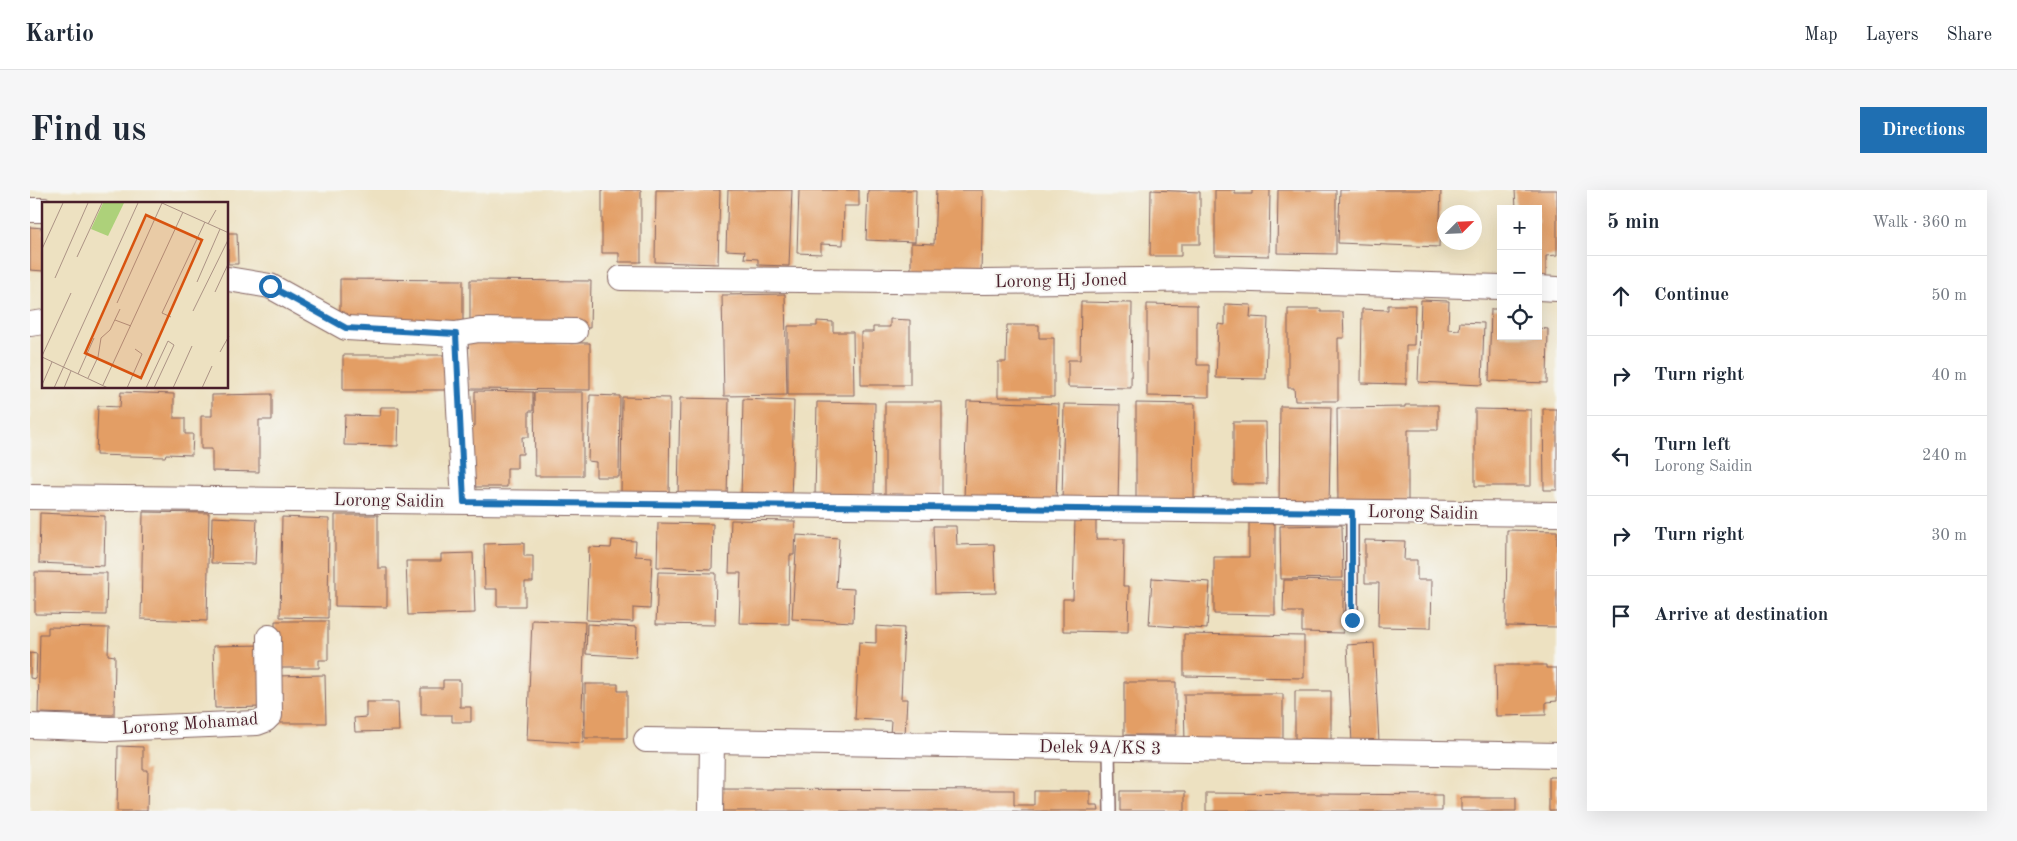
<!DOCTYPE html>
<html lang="en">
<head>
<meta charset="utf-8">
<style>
	body { margin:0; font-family:"Old Standard TT",serif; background:#f6f6f7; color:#1f2937 }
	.controls { position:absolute; right:15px; top:15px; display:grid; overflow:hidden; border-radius:0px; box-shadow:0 5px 20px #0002 }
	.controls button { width:45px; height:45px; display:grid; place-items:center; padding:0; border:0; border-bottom:1px solid #e0e1e3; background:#fff; color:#1f2937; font:25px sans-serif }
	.compass { position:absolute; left:1407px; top:15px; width:45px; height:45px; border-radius:50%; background:#fff; box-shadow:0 5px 20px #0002; rotate:66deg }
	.stop { position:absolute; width:15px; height:15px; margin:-11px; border:4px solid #1f6fb2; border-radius:50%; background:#fff }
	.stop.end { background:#1f6fb2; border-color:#fff; box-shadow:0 1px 5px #0008 }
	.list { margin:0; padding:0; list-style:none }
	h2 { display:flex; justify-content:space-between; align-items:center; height:65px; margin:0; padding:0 20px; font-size:21px }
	h2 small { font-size:16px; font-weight:400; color:#747a83 }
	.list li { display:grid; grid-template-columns:32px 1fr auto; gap:15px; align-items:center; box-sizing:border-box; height:80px; padding:0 20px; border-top:1px solid #e0e1e3 }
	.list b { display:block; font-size:19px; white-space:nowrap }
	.list p { margin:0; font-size:16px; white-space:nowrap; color:#747a83 }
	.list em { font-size:16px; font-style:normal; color:#747a83 }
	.icon { flex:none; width:28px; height:28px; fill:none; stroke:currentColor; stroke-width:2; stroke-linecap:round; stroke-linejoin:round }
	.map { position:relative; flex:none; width:1527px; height:621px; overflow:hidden; border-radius:0px }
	header { display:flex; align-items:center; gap:30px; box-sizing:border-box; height:70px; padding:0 25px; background:#fff; border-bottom:1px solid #e0e1e3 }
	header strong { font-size:24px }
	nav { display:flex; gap:28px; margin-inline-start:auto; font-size:18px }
	.intro { display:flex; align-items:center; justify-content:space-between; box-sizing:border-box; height:120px; padding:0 30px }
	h1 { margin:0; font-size:35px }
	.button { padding:12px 22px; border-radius:0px; background:#1f6fb2; color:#fff; font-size:18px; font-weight:700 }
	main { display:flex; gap:30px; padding:0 30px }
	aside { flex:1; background:#fff; border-radius:0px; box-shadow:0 5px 20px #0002 }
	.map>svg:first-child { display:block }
	.building { fill:#e39e65 }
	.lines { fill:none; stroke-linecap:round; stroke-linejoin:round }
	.service-casing { stroke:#836360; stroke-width:14 }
	.minor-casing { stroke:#836360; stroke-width:26 }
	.service { stroke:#fff; stroke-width:11 }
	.minor { stroke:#fff; stroke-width:24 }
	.route { stroke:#1f6fb2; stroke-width:6 }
	.labels { text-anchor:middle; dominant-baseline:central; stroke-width:4; stroke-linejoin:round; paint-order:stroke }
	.street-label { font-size:18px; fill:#4a1f2b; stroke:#f6f6f2 }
	.inset-road { fill:none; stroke:#ac9385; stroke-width:1 }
	.view { fill:#d8530f; fill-opacity:0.15; stroke:#d8530f; stroke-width:2.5 }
	.inset-edge { fill:none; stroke:#4a1f2b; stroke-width:2.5 }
</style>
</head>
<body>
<header>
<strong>Kartio</strong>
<nav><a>Map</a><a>Layers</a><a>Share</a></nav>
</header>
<div class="intro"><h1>Find us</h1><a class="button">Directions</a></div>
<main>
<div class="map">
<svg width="1527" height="621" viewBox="0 0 1527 621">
	<rect width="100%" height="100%" fill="#f6f6f2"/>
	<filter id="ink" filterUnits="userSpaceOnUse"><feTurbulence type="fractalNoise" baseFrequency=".02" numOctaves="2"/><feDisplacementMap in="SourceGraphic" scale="10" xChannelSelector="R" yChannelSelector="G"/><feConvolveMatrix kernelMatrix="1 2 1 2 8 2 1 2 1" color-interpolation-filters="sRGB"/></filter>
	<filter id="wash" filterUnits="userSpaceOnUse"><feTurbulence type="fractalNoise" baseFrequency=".0096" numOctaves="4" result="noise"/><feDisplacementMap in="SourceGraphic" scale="20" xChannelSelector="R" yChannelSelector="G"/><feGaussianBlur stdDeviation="1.12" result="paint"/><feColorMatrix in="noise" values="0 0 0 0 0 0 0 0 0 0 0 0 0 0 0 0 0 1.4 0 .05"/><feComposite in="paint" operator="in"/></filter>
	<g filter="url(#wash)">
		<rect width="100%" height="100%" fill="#ede1c1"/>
		<g id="blocks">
			<path class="building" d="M572 0H611V72H589V63H572Z
				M626 0H690L688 74 625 72Z
				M698 0H762L759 76 728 75V69L714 68 715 61 696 60Z
				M769 0H829V16H814L813 55 791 54V64L767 63Z
				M838 0H886L885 52 836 50Z
				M906 0H953L951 83 881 81V53L904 54Z
				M1121 0 1170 2V54H1151V66H1120Z
				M1185 0H1205V4H1222V0H1240L1239 66 1185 65Z
				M1248 0H1306V64L1247 63Z
				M1310 0H1411L1409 57 1308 53Z
				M1485 0H1527V65L1516 66V88H1508V19H1486Z
				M0 37 14 38V81L0 80Z
				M198 43H207L208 74H198Z
				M310 89 433 90V135L310 134Z
				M440 90 561 91 560 138 440 137Z
				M755 104 757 205 694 206 692 105Z
				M1391 110 1419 111 1418 139 1429 140 1430 132 1454 133 1452 195 1388 192Z
				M1051 112 1102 113 1101 198 1038 197V170H1050Z
				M1117 114 1167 115V175H1179V207L1117 206Z
				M1195 114 1221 115 1220 127 1238 128 1236 189 1186 188 1188 134 1195 135Z
				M1358 115H1385L1384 155H1376V194L1331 193 1332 119 1358 120Z
				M1258 119H1291V122H1313L1314 148H1308V211H1265L1264 198H1258Z
				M1461 119H1471V146H1508V138L1518 139 1517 193 1459 191Z
				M860 129 880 130V195H831V142H843V137H860Z
				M787 131 803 132V142H823L824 205H758V136H787Z
				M977 135H1009V148H1024V207H968V172H976Z
				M438 152 560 153V200L438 199Z
				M313 165H417V200H313Z
				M445 201 503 202V221H499V247H492L493 264H487V278H477V297H439L438 235 445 236Z
				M91 202 144 204V228H155V244H163L162 265 136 264 135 267 66 265 68 216 90 217Z
				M504 202H553V286H505Z
				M242 204V230H229V282L182 281V259H171V226H182V205Z
				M560 205 590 206 589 287H566V272L558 271Z
				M592 207 640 208 639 307 591 306Z
				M650 208 699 209 697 308 648 306Z
				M713 209 764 211 761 311 711 310Z
				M937 211 1029 214 1026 313 934 310Z
				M787 212 845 213 844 307 785 306Z
				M855 212H912V307H855Z
				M1106 213 1165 214 1164 312 1106 311Z
				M1034 214 1090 215 1088 314 1032 312Z
				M1375 215H1408V240H1378V317L1308 316 1307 218 1375 217Z
				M1250 216 1301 217 1299 316 1249 315Z
				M351 217H369L368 256 314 255 315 225 350 226Z
				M1445 219 1501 220V296H1445Z
				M1513 219H1527V300H1514Z
				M1203 232H1236L1237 294H1203Z
				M113 322 179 323 177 431 111 429Z
				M10 323 75 326 74 376 9 373Z
				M305 325H348V378H357V417L305 416Z
				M182 327 227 329 225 374 181 373Z
				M252 327 299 329 298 428 250 427Z
				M1045 328 1066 329V349H1094L1093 396H1099L1098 442 1033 441V409H1043Z
				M701 330 765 331 764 365H760L759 434 709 433 711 383H699Z
				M628 333 683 334 682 379 627 377Z
				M1219 333 1245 334V425L1184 424V367H1219Z
				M1312 335 1313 388 1251 389 1250 336Z
				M903 336H926L927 355 964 354 966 403 905 404Z
				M1477 340 1527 341V437L1476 436Z
				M767 345 809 348 806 398 824 399 823 432 762 429Z
				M582 350 606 351 605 366 622 367 620 419 603 418V432L556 430 559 357 581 358Z
				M1335 350 1375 351 1374 370H1387V390H1402L1401 438 1348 437 1349 393H1335Z
				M494 353V366H503V392H495V416H467V399H455L454 354Z
				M443 363 445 423 378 425 376 371H411V364Z
				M5 382 77 383 76 425 5 424Z
				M628 382 686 383 685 435 626 434Z
				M1122 388 1180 392 1177 439 1119 435Z
				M1254 390 1313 391V443L1272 442V422H1253Z
				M502 430 555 432 552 520H554L553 553 497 550Z
				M245 431H298V470H289V478H245Z
				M557 434 607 437 606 467 556 464Z
				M846 436 874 438 871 509H877L875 545 860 544 861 531 825 529 829 452 846 453Z
				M18 437 79 438 78 465 85 466 84 525 8 523 10 444H18Z
				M1154 444 1274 446V488L1154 486Z
				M1344 453 1349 552 1322 553 1317 455Z
				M233 455 235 517 185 518 183 456Z
				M0 463 7 464 6 489 0 488Z
				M1465 475H1516V478H1527V511L1516 512V525L1466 526Z
				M295 485 296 533H246L245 486Z
				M413 490H430V517H441V532H422V525H391V498H413Z
				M1094 492H1146V545H1094Z
				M555 494H588V501H597V548H555Z
				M1265 501H1301V554L1265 553Z
				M1154 504H1253V554H1155Z
				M336 512H368L369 541 325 542 324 528 336 527Z
				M88 556 113 557V580H118L117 621H87Z
				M1519 587H1527V621H1519Z
				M687 599 984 600V615H1004V601H1060V615H1068L1069 621H687Z
				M1090 601H1155V621H1090Z
				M1176 603 1412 605V621H1176Z
				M1431 608H1486V621H1431Z"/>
		</g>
	</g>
	<g filter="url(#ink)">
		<use href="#blocks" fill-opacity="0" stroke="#836360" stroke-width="1"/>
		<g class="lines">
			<g class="service-casing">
				<path id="service" d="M1322 430V322
					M1079 558 1080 621"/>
			</g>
			<g class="minor-casing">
				<path id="minor" d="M0 20H14
					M591 88 954 92 1189 89 1471 97
					M198 89 240 96 316 138 425 144 449 140 545 141
					M1508 98 1527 99
					M0 134 14 132
					M425 144 434 312
					M0 307 1527 324
					M0 536 80 539 227 533 235 530 240 525 239 447
					M616 550 682 551
					M681 621 682 551 1527 565"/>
			</g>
			<use href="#service" class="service"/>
			<use href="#minor" class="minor"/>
		</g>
	</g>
	<g class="lines" filter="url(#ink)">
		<path class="route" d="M240 96 316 138 426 144 434 312 1322 322V430"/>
	</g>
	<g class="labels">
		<g class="street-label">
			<text transform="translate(1031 91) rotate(-1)">Lorong Hj Joned</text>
			<text transform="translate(359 311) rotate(1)">Lorong Saidin</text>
			<text transform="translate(1393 323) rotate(1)">Lorong Saidin</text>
			<text transform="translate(160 534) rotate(-4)">Lorong Mohamad</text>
			<text transform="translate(1070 558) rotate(1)">Delek 9A/KS 3</text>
		</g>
	</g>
	<g transform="translate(12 12)">
		<rect width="186" height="186" fill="#ede1c1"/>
		<path d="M61 1H82L66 34 49 27Z" fill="#add17a"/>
		<path class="inset-road" d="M120 1 187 31M166 22 174 8M0 47 21 1M35 55 60 1M13 76 46 1M155 80 178 27M173 90 187 60M75 101 120 1M151 109 187 36M129 115 120 111 163 20M73 118 89 124M178 150 187 134M0 154 29 91M0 155 66 186M36 172 52 136M46 176 56 155 59 136 68 128 78 107M0 183 10 160M61 183 141 10M12 186 96 1M22 186 29 169M85 186 100 152 93 147M104 186 126 139 132 143 112 186M131 186 150 144M160 186 170 164"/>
		<path class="view" d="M104 13 160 38 99 176 43 151Z"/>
		<rect width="186" height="186" class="inset-edge"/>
	</g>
</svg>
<div class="controls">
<button>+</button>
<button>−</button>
<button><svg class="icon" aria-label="locate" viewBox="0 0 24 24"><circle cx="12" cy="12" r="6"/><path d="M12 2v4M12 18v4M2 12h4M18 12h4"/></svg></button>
</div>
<svg class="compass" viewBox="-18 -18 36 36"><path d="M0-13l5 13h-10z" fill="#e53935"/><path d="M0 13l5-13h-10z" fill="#747a83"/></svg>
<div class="stop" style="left:240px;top:96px"></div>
<div class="stop end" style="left:1322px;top:430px"></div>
</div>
<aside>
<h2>5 min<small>Walk · 360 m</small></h2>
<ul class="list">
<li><svg class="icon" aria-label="ahead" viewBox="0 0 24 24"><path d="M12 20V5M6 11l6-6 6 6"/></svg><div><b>Continue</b></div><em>50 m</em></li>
<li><svg class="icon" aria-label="right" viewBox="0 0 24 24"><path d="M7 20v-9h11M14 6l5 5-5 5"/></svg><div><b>Turn right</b></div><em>40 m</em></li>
<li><svg class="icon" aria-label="left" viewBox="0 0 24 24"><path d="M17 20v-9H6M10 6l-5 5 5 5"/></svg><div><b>Turn left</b><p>Lorong Saidin</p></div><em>240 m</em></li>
<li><svg class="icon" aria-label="right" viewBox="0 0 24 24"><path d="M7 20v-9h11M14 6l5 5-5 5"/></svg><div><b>Turn right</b></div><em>30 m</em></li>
<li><svg class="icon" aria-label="arrive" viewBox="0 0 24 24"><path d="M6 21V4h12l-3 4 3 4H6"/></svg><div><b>Arrive at destination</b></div></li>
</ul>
</aside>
</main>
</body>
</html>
